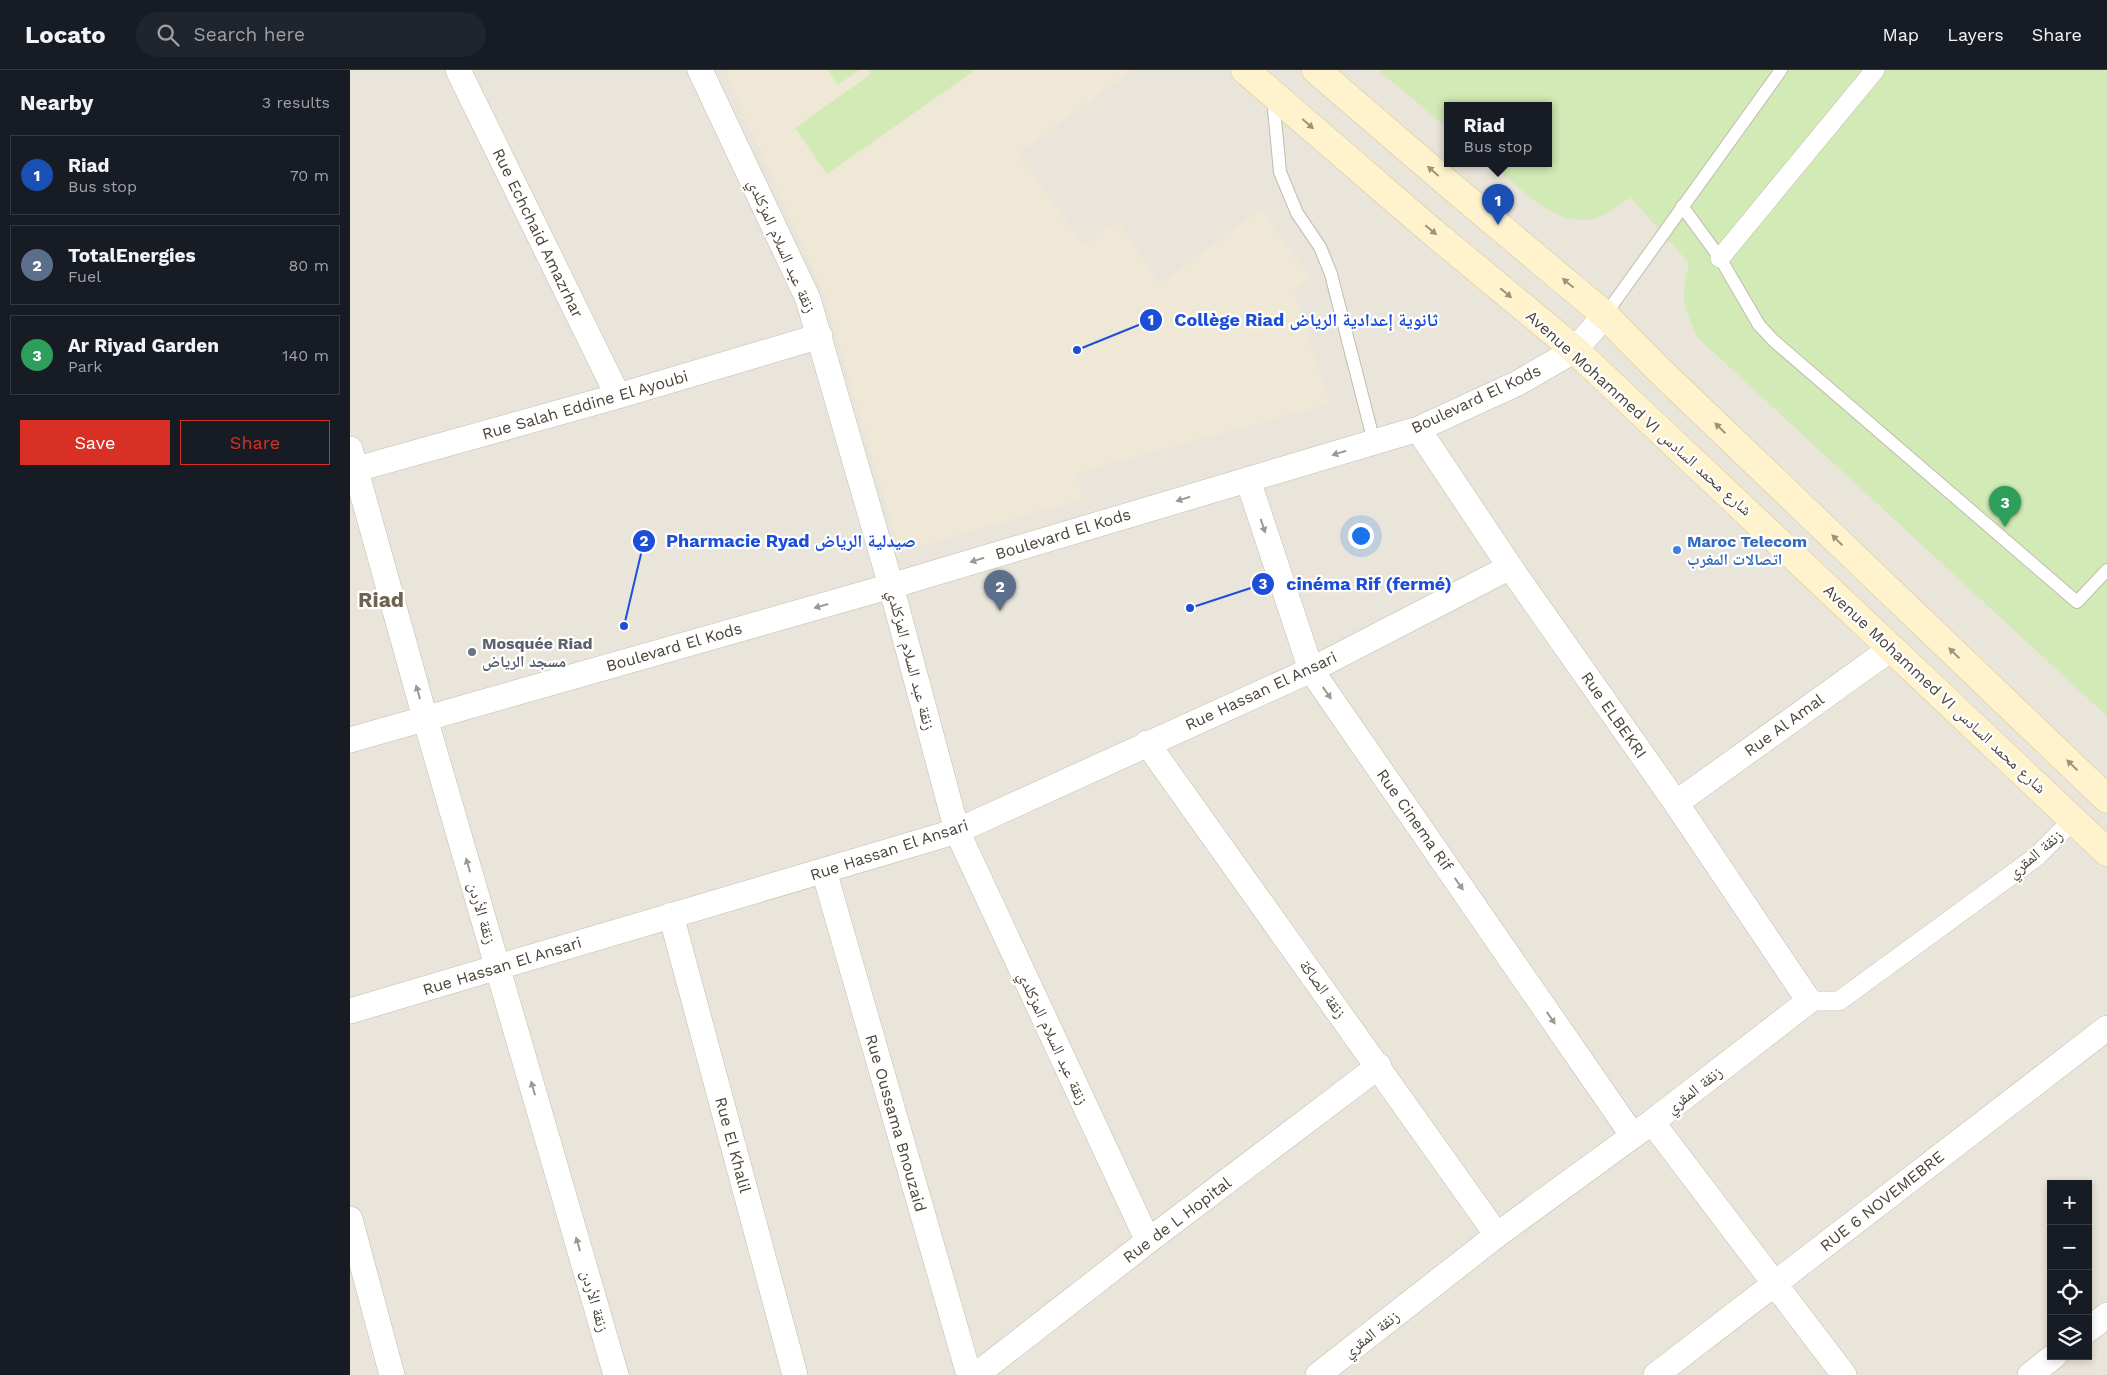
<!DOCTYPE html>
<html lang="en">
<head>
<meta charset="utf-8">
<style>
	body { margin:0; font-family:"Work Sans","Noto Naskh Arabic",sans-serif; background:#20242c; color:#f1f3f6 }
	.controls { position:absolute; right:15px; bottom:15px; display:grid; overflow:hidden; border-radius:0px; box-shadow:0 2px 8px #0003 }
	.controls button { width:45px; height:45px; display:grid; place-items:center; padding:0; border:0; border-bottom:1px solid #363941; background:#171b24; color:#f1f3f6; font:25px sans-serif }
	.you { position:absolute; left:1010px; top:465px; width:18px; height:18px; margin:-12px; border:4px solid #fff; border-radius:50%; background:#1a73e8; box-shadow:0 0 0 8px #1a73e833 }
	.badge { display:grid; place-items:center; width:32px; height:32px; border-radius:50%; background:#d93025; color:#fff; font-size:16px; font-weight:700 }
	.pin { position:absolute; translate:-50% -41px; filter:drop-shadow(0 1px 2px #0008) }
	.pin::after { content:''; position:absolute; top:26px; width:18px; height:15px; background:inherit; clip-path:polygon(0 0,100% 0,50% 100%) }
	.popup { position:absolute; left:1094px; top:32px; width:108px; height:65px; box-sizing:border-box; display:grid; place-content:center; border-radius:0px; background:#171b24; filter:drop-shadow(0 1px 4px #0005); font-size:16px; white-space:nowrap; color:#9ea1a6 }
	.popup b { font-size:19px; color:#f1f3f6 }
	.popup::after { content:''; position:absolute; left:50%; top:100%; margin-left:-10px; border:10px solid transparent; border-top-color:#171b24 }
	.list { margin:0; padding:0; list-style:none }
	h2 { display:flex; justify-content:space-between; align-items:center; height:65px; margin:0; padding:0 20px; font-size:21px }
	h2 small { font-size:16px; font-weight:400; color:#9ea1a6 }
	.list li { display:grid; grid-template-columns:32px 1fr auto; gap:15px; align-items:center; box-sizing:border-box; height:80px; margin:0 10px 10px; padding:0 10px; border:1px solid #363941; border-radius:0px }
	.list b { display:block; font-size:19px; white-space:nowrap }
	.list p { margin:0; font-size:16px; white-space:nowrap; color:#9ea1a6 }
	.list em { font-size:16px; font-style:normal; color:#9ea1a6 }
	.actions { display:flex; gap:10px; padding:15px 20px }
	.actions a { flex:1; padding:11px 0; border:1px solid #d93025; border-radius:0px; text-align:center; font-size:18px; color:#d93025 }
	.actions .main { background:#d93025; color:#fff }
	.icon { flex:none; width:28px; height:28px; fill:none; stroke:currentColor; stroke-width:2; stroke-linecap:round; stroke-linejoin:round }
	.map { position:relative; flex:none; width:1757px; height:1305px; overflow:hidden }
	header { display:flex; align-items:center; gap:30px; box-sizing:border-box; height:70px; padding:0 25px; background:#171b24; border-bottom:1px solid #363941 }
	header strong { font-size:24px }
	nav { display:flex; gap:28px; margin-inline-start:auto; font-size:18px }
	.search { width:350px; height:45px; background:#20242c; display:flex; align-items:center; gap:12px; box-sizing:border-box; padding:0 18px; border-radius:28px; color:#9ea1a6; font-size:19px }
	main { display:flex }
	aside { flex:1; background:#171b24 }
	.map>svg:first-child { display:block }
	.residential { fill:#eae5da; fill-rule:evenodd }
	.education { fill:#efe8d6 }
	.green { fill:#d2eab5 }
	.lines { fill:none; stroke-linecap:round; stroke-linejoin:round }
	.service-casing { stroke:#c2bbae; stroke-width:14 }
	.pedestrian-casing { stroke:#c2bbae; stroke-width:20 }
	.minor-casing { stroke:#c2bbae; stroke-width:26 }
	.secondary-casing { stroke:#d6c79b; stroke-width:29 }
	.service { stroke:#fff; stroke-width:12 }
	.pedestrian { stroke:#fff; stroke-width:19 }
	.minor { stroke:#fff; stroke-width:25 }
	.secondary { stroke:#fff3cd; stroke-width:28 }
	.oneway { fill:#9c937c }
	.oneway2 { fill:#9c9892 }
	.shop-dot { fill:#3f7fe0; stroke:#fff; stroke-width:2 }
	.worship-dot { fill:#6b7280; stroke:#fff; stroke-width:2 }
	.labels { text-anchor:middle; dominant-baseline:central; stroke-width:4.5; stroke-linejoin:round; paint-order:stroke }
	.street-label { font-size:16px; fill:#4b4439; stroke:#fff }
	.shop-label { font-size:16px; font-weight:bold; fill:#366cbe; stroke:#fff; text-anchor:start }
	.worship-label { font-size:16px; font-weight:bold; fill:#5b616d; stroke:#fff; text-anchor:start }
	.district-label { font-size:21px; font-weight:bold; fill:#6e6250; stroke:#fff }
	.leader { fill:none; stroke:#1d4ed8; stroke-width:2 }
	.callout-dot { fill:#1d4ed8; stroke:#fff; stroke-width:2 }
	.mark-label { font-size:15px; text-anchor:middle; font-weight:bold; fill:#fff }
	.callout-label { font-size:18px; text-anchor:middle; font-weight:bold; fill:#1d4ed8; stroke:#fff; stroke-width:4.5; stroke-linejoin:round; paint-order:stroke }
</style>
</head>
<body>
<header>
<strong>Locato</strong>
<div class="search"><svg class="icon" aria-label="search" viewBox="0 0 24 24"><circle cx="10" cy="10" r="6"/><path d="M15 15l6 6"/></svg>Search here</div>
<nav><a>Map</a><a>Layers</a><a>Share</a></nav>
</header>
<main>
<aside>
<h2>Nearby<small>3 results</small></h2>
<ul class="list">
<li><span class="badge" style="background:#1a4fb4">1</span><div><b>Riad</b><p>Bus stop</p></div><em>70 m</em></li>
<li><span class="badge" style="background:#5c6f8a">2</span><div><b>TotalEnergies</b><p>Fuel</p></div><em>80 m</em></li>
<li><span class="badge" style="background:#2e9e5b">3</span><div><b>Ar Riyad Garden</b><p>Park</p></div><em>140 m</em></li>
</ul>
<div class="actions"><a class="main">Save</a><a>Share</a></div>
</aside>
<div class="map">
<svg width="1757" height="1305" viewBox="0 0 1757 1305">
	<rect width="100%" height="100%" fill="#f6f3ec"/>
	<path class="residential" d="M0 0H1757V1305H0ZM1098 36H1198V94H1098ZM1701 1114H1738V1286H1701Z"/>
	<path class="education" d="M374 0H782L668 84 734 175 767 151 810 214 910 139 961 207 944 220 980 334 726 403 733 429 550 482 475 226Z"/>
	<path class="green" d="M477 0H509L488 15Z
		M518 0H625L477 104 445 58 521 4Z
		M1028 0H1757V646L1348 268C1333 237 1330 227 1339 193L1281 128C1271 133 1261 142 1251 146 1210 164 1171 118 1142 94H1198V36H1098V58Z"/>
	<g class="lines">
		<g class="service-casing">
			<path id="service" d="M923 28 930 102 947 143 970 177 981 204 1024 372
				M1332 136 1370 188 1409 255 1424 271 1727 532 1757 500
				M1255 245 1431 0"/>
		</g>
		<g class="pedestrian-casing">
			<path id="pedestrian" d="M1370 188 1525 0
				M1459 931H1489L1686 787 1723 750"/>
		</g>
		<g class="minor-casing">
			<path id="minor" d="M108 0 268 326
				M350 0 458 229 541 516 607 761 798 1171
				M0 379 75 648 266 1305
				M0 401 268 326 470 266
				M898 410 961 600 1283 1066
				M0 670 541 516 1068 359 1168 313 1225 280 1255 245
				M797 673 1147 1165
				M1326 733 1542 578
				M474 801 619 1305
				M321 845 445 1305
				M0 941 607 761 961 600 1160 497
				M1302 1052 1494 1305
				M0 1149 42 1305
				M1738 1260 1757 1245
				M626 1305 798 1171 1029 996
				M968 1305 1147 1165 1302 1052 1459 931 1326 733 1160 497 1068 359
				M1306 1305 1757 958
				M1680 1305 1704 1286"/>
		</g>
		<g class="secondary-casing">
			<path id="secondary" d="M895 0 1072 153 1225 280 1757 782
				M966 0 1101 116 1255 245 1307 298 1757 729"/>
		</g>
		<use href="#service" class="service"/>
		<use href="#pedestrian" class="pedestrian"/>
		<use href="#minor" class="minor"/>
		<use href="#secondary" class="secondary"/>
	</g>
	<defs><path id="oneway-solid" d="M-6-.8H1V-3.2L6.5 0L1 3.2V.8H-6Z" transform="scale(1.25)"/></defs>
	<g class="oneway">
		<use href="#oneway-solid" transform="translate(958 54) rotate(41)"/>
		<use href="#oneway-solid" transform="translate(1083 101) rotate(-139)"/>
		<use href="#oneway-solid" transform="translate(1081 160) rotate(40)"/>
		<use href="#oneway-solid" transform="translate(1218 213) rotate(-140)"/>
		<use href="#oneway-solid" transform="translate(1156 223) rotate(40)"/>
		<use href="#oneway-solid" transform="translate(1370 358) rotate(-136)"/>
		<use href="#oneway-solid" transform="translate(1487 470) rotate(-136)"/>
		<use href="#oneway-solid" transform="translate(1604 583) rotate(-136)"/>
		<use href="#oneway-solid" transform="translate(1722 695) rotate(-136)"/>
	</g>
	<g class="oneway2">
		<use href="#oneway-solid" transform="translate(989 383) rotate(163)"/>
		<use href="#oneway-solid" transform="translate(833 429) rotate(163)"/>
		<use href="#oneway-solid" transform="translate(913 456) rotate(72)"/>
		<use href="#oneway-solid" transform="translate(627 490) rotate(163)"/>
		<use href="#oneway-solid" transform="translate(471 536) rotate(164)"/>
		<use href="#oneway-solid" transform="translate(68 622) rotate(-106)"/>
		<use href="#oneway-solid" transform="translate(977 623) rotate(55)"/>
		<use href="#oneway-solid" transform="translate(118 795) rotate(-106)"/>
		<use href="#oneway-solid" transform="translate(1109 814) rotate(55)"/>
		<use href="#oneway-solid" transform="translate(1201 948) rotate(55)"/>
		<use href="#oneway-solid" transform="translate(183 1018) rotate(-106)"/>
		<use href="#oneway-solid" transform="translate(228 1174) rotate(-106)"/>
	</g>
	<circle class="shop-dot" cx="1327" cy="480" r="5"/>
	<circle class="worship-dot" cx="122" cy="582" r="5"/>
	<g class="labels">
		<g class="street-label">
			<text transform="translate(188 163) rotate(64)">Rue Echchaid Amazrhar</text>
			<text transform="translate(432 176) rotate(66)">زنقة عبد السلام المزكلدي</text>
			<text transform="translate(1126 329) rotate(-25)">Boulevard El Kods</text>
			<text transform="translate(235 335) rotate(-16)">Rue Salah Eddine El Ayoubi</text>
			<text transform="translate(1289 343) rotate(42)">Avenue Mohammed VI شارع محمد السادس</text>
			<text transform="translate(713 464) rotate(-17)">Boulevard El Kods</text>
			<text transform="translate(324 577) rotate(-16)">Boulevard El Kods</text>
			<text transform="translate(561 590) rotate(75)">زنقة عبد السلام المزكلدي</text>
			<text transform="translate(1585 619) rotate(43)">Avenue Mohammed VI شارع محمد السادس</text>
			<text transform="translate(911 621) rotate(-25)">Rue Hassan El Ansari</text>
			<text transform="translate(1264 645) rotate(55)">Rue ELBEKRI</text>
			<text transform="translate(1434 655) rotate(-36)">Rue Al Amal</text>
			<text transform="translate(1065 750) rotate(55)">Rue Cinema Rif</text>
			<text transform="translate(539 780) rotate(-18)">Rue Hassan El Ansari</text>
			<text transform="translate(1685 784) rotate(-40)">زنقة المقري</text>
			<text transform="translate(132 843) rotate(74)">زنقة الأردن</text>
			<text transform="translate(152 896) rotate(-17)">Rue Hassan El Ansari</text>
			<text transform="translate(973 919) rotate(54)">زنقة الصاكة</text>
			<text transform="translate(703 968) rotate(65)">زنقة عبد السلام المزكلدي</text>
			<text transform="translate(1344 1020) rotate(-38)">زنقة المقري</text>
			<text transform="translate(546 1053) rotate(74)">Rue Oussama Bnouzaid</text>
			<text transform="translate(383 1075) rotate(75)">Rue El Khalil</text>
			<text transform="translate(1532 1131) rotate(-38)">RUE 6 NOVEMEBRE</text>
			<text transform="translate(827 1150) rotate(-37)">Rue de L Hopital</text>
			<text transform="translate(245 1231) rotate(74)">زنقة الأردن</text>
			<text transform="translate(1021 1264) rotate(-38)">زنقة المقري</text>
		</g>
		<g class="shop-label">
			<text x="1337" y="471">Maroc Telecom<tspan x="1337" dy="18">اتصالات المغرب</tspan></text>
		</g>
		<g class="worship-label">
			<text x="132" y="573">Mosquée Riad<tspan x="132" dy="18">مسجد الرياض</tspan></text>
		</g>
		<g class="district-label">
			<text x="31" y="529">Riad</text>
		</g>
	</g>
	<path class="leader" d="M727 280L801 250M274 556L294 471M840 538L913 514"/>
	<g class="callout-dot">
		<circle cx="727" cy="280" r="5"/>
		<circle cx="274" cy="556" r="5"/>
		<circle cx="840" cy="538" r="5"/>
		<circle cx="801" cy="250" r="12"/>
		<circle cx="294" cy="471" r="12"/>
		<circle cx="913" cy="514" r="12"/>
	</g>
	<g class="mark-label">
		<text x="801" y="255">1</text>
		<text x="294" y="476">2</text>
		<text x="913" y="519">3</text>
	</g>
	<g class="callout-label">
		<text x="956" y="256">Collège Riad ثانوية إعدادية الرياض</text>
		<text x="441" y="477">Pharmacie Ryad صيدلية الرياض</text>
		<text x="1019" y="520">cinéma Rif (fermé)</text>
	</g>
</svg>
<div class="controls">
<button>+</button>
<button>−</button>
<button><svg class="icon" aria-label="locate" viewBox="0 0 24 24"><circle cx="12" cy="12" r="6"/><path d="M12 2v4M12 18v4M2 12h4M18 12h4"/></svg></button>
<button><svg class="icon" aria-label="layers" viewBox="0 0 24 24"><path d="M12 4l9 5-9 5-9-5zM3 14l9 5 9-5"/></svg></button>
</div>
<div class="you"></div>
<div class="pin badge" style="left:1148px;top:155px;background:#1a4fb4">1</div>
<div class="popup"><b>Riad</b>Bus stop</div>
<div class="pin badge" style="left:650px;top:541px;background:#5c6f8a">2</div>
<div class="pin badge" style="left:1655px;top:457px;background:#2e9e5b">3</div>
</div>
</main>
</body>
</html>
